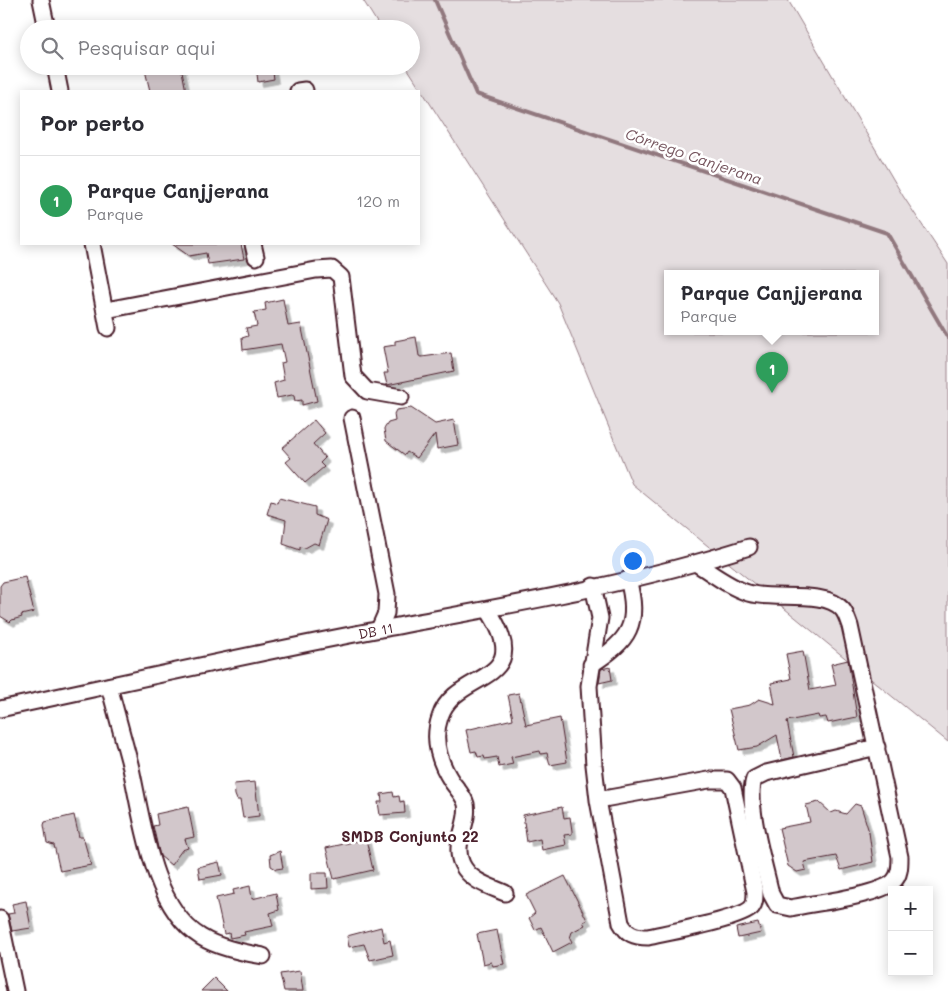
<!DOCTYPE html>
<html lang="pt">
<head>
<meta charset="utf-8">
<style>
	body { margin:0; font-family:Mali,sans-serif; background:#f2f2f3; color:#2b2b33 }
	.controls { position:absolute; right:15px; bottom:15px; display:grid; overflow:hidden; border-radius:0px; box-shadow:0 2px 12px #0003 }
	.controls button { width:45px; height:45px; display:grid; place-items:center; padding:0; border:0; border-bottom:1px solid #e1e1e2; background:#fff; color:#2b2b33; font:25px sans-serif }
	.you { position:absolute; left:632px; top:560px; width:18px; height:18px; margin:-12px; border:4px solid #fff; border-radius:50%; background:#1a73e8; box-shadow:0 0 0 8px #1a73e833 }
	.badge { display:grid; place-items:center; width:32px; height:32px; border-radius:50%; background:#111827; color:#fff; font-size:16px; font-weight:700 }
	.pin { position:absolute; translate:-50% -41px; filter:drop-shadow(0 1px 2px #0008) }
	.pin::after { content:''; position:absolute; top:26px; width:18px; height:15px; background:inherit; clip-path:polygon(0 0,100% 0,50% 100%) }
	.popup { position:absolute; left:664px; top:270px; width:215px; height:65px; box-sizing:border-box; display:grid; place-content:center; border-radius:0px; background:#fff; filter:drop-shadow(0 1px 4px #0005); font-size:16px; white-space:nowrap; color:#7c7c81 }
	.popup b { font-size:19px; color:#2b2b33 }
	.popup::after { content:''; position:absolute; left:50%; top:100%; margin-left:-10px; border:10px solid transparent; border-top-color:#fff }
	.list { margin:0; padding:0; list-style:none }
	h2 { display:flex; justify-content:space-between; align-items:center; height:65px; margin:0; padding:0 20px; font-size:21px }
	h2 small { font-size:16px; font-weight:400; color:#7c7c81 }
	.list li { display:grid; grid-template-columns:32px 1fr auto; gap:15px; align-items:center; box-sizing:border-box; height:90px; padding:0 20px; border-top:1px solid #e1e1e2 }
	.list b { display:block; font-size:19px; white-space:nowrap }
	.list p { margin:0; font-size:16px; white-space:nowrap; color:#7c7c81 }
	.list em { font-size:16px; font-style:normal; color:#7c7c81 }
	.icon { flex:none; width:28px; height:28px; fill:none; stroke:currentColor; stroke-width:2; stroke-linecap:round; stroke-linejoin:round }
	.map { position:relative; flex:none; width:948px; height:991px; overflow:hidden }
	.search { position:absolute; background:#fff; box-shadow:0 2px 12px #0003; left:20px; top:20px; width:400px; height:55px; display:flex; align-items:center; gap:12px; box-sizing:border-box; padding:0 18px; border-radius:28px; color:#7c7c81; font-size:19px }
	.panel { position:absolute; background:#fff; box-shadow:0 2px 12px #0003; left:20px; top:90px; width:400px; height:155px; border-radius:0px }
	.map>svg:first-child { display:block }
	.green { fill:#e5dee0; stroke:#987e86; fill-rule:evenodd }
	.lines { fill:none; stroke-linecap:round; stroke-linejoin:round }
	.stream { stroke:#91787e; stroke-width:4 }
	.building { fill:#d2c7cb; stroke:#4a1f2b; filter:url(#shadow) }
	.minor-casing { stroke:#4a1f2b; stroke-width:19 }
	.minor { stroke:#fff; stroke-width:15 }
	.labels { text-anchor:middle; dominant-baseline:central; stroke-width:5; stroke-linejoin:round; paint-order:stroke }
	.street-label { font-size:14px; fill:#4a1f2b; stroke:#fff }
	.water-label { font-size:15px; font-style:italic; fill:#74535c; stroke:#fff }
	.neighbourhood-label { font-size:15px; font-weight:bold; fill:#4a1f2b; stroke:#fff }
</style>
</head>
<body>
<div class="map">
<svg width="948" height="991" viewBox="0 0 948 991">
	<defs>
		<filter id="shadow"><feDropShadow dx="4.5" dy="4.5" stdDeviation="0" flood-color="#0004"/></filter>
	</defs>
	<rect width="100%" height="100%" fill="#fff"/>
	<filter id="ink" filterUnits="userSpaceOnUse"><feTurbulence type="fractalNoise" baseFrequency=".02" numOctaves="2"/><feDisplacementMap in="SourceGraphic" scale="10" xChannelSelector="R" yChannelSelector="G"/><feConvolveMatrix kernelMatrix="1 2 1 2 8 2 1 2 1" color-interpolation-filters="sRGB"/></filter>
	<g filter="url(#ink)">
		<path class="green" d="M363 0H788L903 196 948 264V742L632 484 558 303 406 66H411V29H381ZM668 274H876V332H668Z"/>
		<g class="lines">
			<path class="stream" d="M435 0 476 94 887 233 948 338"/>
		</g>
		<path class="building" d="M144 66H181L186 91H150Z
			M256 66H272L274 79 258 82Z
			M172 244H241L244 259 208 264 206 253 189 256Z
			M283 299 288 326 301 324 317 401 302 405V400L295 401 294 396 292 395 277 398 274 383 284 380 281 363 285 362 281 344 243 350 242 338 248 336 246 328 257 326 254 312 266 310 265 303Z
			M416 337 419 356 422 357 451 353 454 371 387 385 384 373H388L383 347 395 345V341Z
			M411 408 435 424 454 420 458 445 437 449 435 434 417 458 407 452 405 455 386 441 384 429 388 423 395 421 394 414 396 410Z
			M314 420 325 433 313 444 325 458 320 463 324 467 305 483 286 462 291 458 282 448Z
			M279 498 315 507V515L327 520 319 545 314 543 305 548 300 547V550L283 544 286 520 267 514 271 501 277 503Z
			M25 577 34 612 21 615 22 617 12 620 10 622 0 616V586L3 582Z
			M803 651 810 690 836 685 831 664 848 660 857 717 828 723 826 717 819 718 818 715 787 721 794 757 782 760 777 735 757 747 739 750 729 709 750 705 759 699 775 704 771 683 791 679 786 654Z
			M610 667 612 680 599 683 601 669Z
			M519 693 526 725 560 718 567 762 550 765 547 753 541 754 540 751 511 757 513 764 499 767 497 757 485 759 484 756 478 757 476 751 471 752 466 730 513 719 508 695Z
			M255 782 259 816 243 818 240 800H237L235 795 234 784Z
			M393 792 394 797 399 796 400 802 404 801 405 813 380 815 378 802H382L381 794Z
			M819 802 831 813 836 811 846 814 855 804 861 806 869 832 873 862 841 870 836 856 804 862 806 870 797 872 788 866 779 828 810 822 806 805Z
			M188 807 194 837 185 839 188 848 182 850 171 865 160 856 153 826 158 825 156 814Z
			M562 807 564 818 570 817 572 831V834L564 835 566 845 542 850 540 839 527 842 523 815Z
			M74 815 79 837H83L91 865 60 871 54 845 47 843 44 825 45 822Z
			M366 839 373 870 334 879 326 848Z
			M280 851 283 868 276 869 271 866 270 855Z
			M219 862 222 875 200 879 198 867Z
			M311 873H327L328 888 311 889Z
			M565 876 587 920 583 922 585 925 572 932 570 938 572 942 553 952 541 927 535 930 529 918 535 913 526 895Z
			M250 886 252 899 276 893 279 910 270 913 273 926 244 932 245 935 230 938 229 933 224 934 216 898 234 894 233 890Z
			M26 901 31 928 12 931 8 914 14 913 12 904Z
			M758 923 761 933 738 938 736 928Z
			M381 927 384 942 390 940 393 955 370 960 364 944 349 947 347 936Z
			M497 930 504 964 493 966 491 962 483 964 477 934Z
			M300 971 303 991H284L280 974Z
			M214 978 227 991H201Z"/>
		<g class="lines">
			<g class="minor-casing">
				<g id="minor">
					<path d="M41 0 47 29"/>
					<path d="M55 66 60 91"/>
					<path d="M298 91 305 90"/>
					<path d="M92 244 108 328"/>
					<path d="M253 244 256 257"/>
					<path d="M106 310 316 270 332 269 341 277 353 376 367 391 401 397"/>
					<path d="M352 418 387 594 386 613 379 629"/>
					<path d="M697 564C713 574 729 587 748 593 773 601 825 589 842 609 846 613 848 621 850 626L900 857C900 866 900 876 893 882 877 896 814 903 791 908L777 905 771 894C765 867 746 804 754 779L766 773 877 747"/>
					<path d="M593 586 600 618 589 686 594 765 598 800 621 923C627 934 634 937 648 937 665 933 743 919 752 907 755 903 755 898 755 892L733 788 727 780H709L598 800"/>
					<path d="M488 610C538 686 455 669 440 717 432 740 439 762 452 782 457 789 464 796 466 804 470 824 452 843 462 864 470 881 489 886 505 893"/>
					<path d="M591 665C630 640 640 624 628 579"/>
					<path d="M109 686C116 712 123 738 130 764 142 815 151 907 201 937 219 948 242 952 263 956"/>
					<path id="s1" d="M0 709C127 682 254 653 381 629 504 606 630 585 749 547"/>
					<path d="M0 919 15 991"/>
				</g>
			</g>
			<use href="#minor" class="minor"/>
		</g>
	</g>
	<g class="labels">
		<g class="street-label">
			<text stroke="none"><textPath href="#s1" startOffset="384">DB 11</textPath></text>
		</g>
		<g class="water-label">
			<text transform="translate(694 156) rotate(19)">Córrego Canjerana</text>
		</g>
		<g class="neighbourhood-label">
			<text x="410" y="836">SMDB Conjunto 22</text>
		</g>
	</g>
</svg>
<div class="controls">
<button>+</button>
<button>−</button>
</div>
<div class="you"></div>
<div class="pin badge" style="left:772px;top:393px;background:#2e9e5b">1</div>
<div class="popup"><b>Parque Canjjerana</b>Parque</div>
<div class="search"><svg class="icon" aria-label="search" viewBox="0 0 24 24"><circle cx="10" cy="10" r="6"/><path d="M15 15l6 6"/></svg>Pesquisar aqui</div>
<section class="panel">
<h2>Por perto<small></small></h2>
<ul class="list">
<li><span class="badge" style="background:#2e9e5b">1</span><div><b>Parque Canjjerana</b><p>Parque</p></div><em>120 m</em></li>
</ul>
</section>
</div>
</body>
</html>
